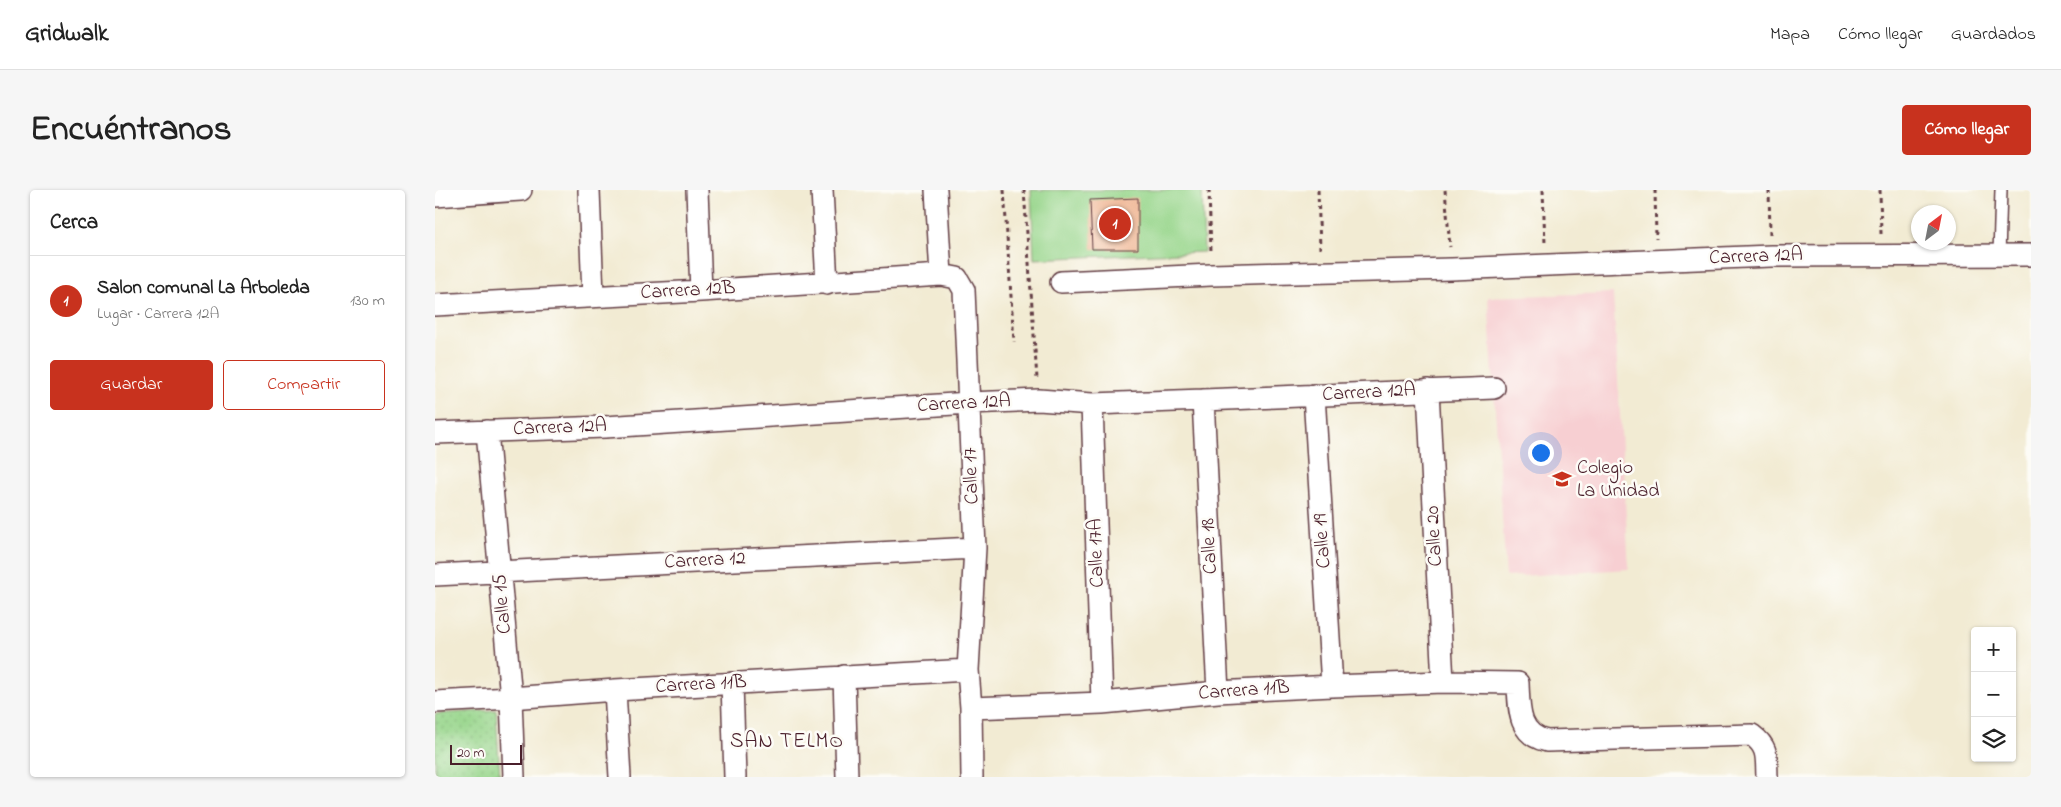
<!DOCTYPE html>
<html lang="es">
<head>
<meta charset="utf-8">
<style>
	body { margin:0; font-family:"Indie Flower",sans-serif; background:#f6f6f6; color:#222 }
	.controls { position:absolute; right:15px; bottom:15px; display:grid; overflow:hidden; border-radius:5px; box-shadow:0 1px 4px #0004 }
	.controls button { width:45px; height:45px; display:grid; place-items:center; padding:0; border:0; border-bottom:1px solid #e0e0e0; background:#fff; color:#222; font:25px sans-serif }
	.compass { position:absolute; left:1476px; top:15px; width:45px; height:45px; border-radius:50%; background:#fff; box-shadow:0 1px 4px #0004; rotate:32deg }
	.scale { position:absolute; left:15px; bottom:12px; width:72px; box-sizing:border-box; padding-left:5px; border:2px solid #4a1f2b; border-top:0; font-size:14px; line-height:18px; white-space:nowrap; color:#4a1f2b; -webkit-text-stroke:4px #fdfcf7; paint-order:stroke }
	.you { position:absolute; left:1105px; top:262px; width:18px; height:18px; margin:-12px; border:4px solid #fff; border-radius:50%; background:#1a73e8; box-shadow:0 0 0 8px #1a73e833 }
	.badge { display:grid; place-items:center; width:32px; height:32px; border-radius:50%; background:#c8321e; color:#fff; font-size:16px; font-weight:700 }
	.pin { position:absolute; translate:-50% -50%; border:2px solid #fff; box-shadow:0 1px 5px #0006 }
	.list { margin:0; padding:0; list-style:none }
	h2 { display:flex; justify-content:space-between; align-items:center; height:65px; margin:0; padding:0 20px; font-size:21px }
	h2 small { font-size:16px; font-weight:400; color:#767676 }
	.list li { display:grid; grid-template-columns:32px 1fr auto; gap:15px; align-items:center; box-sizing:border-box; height:90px; padding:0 20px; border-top:1px solid #e0e0e0 }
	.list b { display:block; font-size:19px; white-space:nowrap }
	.list p { margin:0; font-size:16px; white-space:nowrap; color:#767676 }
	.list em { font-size:16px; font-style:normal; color:#767676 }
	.actions { display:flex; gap:10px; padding:15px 20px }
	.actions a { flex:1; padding:11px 0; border:1px solid #c8321e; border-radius:5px; text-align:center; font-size:18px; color:#c8321e }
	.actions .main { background:#c8321e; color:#fff }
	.icon { flex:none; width:28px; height:28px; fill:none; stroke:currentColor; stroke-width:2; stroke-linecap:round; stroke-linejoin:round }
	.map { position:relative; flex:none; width:1596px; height:587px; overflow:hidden; border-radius:5px }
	header { display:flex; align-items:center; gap:30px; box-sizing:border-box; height:70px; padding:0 25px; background:#fff; border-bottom:1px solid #e0e0e0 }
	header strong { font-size:24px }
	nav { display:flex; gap:28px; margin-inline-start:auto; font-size:18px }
	.intro { display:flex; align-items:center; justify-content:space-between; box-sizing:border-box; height:120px; padding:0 30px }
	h1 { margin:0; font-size:35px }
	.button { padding:12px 22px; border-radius:5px; background:#c8321e; color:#fff; font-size:18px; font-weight:700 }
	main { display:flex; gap:30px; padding:0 30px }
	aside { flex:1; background:#fff; border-radius:5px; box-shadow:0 1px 4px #0004 }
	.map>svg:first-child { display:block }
	.built { fill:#f7cfd2 }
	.green { fill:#98d68c; stroke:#717a5c }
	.park { fill:url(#park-dots); stroke:#717a5c }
	.building { fill:#efb390 }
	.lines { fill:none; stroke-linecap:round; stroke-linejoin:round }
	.lane-casing { stroke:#633e44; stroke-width:14 }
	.street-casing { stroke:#633e44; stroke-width:24 }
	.path { stroke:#633e44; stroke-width:3; stroke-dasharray:4 4; stroke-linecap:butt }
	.lane { stroke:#fff; stroke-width:11 }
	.street { stroke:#fff; stroke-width:21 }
	.labels { text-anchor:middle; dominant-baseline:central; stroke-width:5; stroke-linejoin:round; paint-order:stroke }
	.street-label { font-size:20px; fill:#4a1f2b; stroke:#fdfcf7 }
	.poi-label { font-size:20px; fill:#4a1f2b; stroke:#fdfcf7; text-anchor:start }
	.neighbourhood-label { font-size:21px; letter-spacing:1px; fill:#4a1f2b; stroke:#fdfcf7 }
</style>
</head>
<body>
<header>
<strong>Gridwalk</strong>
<nav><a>Mapa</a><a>Cómo llegar</a><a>Guardados</a></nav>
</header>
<div class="intro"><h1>Encuéntranos</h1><a class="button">Cómo llegar</a></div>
<main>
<aside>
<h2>Cerca<small></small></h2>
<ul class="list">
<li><span class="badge">1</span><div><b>Salon comunal La Arboleda</b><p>Lugar · Carrera 12A</p></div><em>130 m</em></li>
</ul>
<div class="actions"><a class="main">Guardar</a><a>Compartir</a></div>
</aside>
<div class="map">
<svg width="1596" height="587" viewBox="0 0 1596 587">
	<defs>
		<pattern id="park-dots" width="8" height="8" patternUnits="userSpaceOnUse" patternTransform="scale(1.25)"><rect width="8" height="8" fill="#98d68c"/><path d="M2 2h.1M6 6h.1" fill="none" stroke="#84b779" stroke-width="1.8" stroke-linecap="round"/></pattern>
	</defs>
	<rect width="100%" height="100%" fill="#fdfcf7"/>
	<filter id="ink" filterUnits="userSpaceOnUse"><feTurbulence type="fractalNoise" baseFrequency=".02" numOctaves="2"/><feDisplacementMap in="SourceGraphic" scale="10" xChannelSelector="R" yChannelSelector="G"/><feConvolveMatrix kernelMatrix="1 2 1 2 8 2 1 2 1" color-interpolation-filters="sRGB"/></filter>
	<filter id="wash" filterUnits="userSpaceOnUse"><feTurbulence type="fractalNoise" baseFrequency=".0096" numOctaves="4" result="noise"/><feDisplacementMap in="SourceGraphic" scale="20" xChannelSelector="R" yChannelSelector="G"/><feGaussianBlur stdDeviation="1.12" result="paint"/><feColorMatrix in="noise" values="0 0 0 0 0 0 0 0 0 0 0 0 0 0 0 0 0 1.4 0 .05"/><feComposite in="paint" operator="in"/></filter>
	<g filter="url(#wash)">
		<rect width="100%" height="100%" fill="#f2ebd3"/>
		<path class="built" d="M1178 103 1194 379 1071 387 1053 107Z"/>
		<path class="green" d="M596 0H767L769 62 599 69Z"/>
		<path class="park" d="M61 520 65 587H0V524Z"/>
		<g id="blocks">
			<path class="building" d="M703 8V59H657L655 10Z"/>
		</g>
	</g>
	<g filter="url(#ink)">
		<use href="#blocks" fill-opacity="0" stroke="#633e44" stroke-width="1"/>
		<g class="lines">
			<g class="lane-casing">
				<path id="lane" d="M1564 65 1566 0"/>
			</g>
			<g class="street-casing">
				<path id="street" d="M154 0 158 106
					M262 0 266 101
					M387 0 392 94
					M501 0 506 85
					M0 6 86 0
					M626 92 776 85 1017 79 1336 66 1596 65
					M0 115 266 101 506 85 522 88 529 100 540 358 533 480 536 518 537 587
					M993 200 1008 492
					M879 205 897 496
					M768 210 783 502
					M657 214 667 513
					M52 241 76 508 79 587
					M0 243 170 237 534 213 604 210 657 214 768 210 1059 198
					M0 385 540 358
					M409 486 412 587
					M297 493 300 587
					M180 500 185 587
					M0 512 76 508 180 500 533 480
					M536 518 667 513 783 502 897 496 1008 492 1083 493C1084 519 1083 545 1112 551L1317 545C1334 558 1331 567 1332 587"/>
			</g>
			<path class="path" d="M569 0 579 152
				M589 0 602 189
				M774 0 776 62
				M883 0 885 59
				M1010 0 1015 57
				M1108 0 1110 54
				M1220 0 1221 49
				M1334 0 1335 44
				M1445 0 1446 44"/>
			<use href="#lane" class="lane"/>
			<use href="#street" class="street"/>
		</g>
	</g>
	<defs>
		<g id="school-bare" transform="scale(1.5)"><path d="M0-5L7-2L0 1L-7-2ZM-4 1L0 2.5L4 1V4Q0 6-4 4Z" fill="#c8321e" stroke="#fdfcf7" stroke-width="2.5" paint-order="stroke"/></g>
	</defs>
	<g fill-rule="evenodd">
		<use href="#school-bare" x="1127" y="289"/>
	</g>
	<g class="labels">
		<g class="street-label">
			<text transform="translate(1321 67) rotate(-2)">Carrera 12A</text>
			<text transform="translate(253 101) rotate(-3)">Carrera 12B</text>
			<text transform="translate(934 203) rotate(-3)">Carrera 12A</text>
			<text transform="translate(529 214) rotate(-3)">Carrera 12A</text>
			<text transform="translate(125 238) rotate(-2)">Carrera 12A</text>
			<text transform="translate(537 286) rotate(-92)">Calle 17</text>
			<text transform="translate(1000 346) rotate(-93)">Calle 20</text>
			<text transform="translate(888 351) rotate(-94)">Calle 19</text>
			<text transform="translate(775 356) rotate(-93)">Calle 18</text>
			<text transform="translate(662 363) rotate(-92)">Calle 17A</text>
			<text transform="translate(270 371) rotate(-3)">Carrera 12</text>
			<text transform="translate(68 414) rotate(-95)">Calle 15</text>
			<text transform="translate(266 495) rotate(-3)">Carrera 11B</text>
			<text transform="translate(809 501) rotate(-4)">Carrera 11B</text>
		</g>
		<g class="poi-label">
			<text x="1142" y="278">Colegio<tspan x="1142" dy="23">La Unidad</tspan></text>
		</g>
		<g class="neighbourhood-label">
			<text x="352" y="552">SAN TELMO</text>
		</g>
	</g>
</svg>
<div class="controls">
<button>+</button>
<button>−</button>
<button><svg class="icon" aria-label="layers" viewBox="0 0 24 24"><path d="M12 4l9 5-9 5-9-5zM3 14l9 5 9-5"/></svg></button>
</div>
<svg class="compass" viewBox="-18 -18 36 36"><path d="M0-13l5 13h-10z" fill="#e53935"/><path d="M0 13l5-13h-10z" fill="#767676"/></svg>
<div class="scale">20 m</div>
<div class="you"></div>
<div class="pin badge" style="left:680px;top:34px">1</div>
</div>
</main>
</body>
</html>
